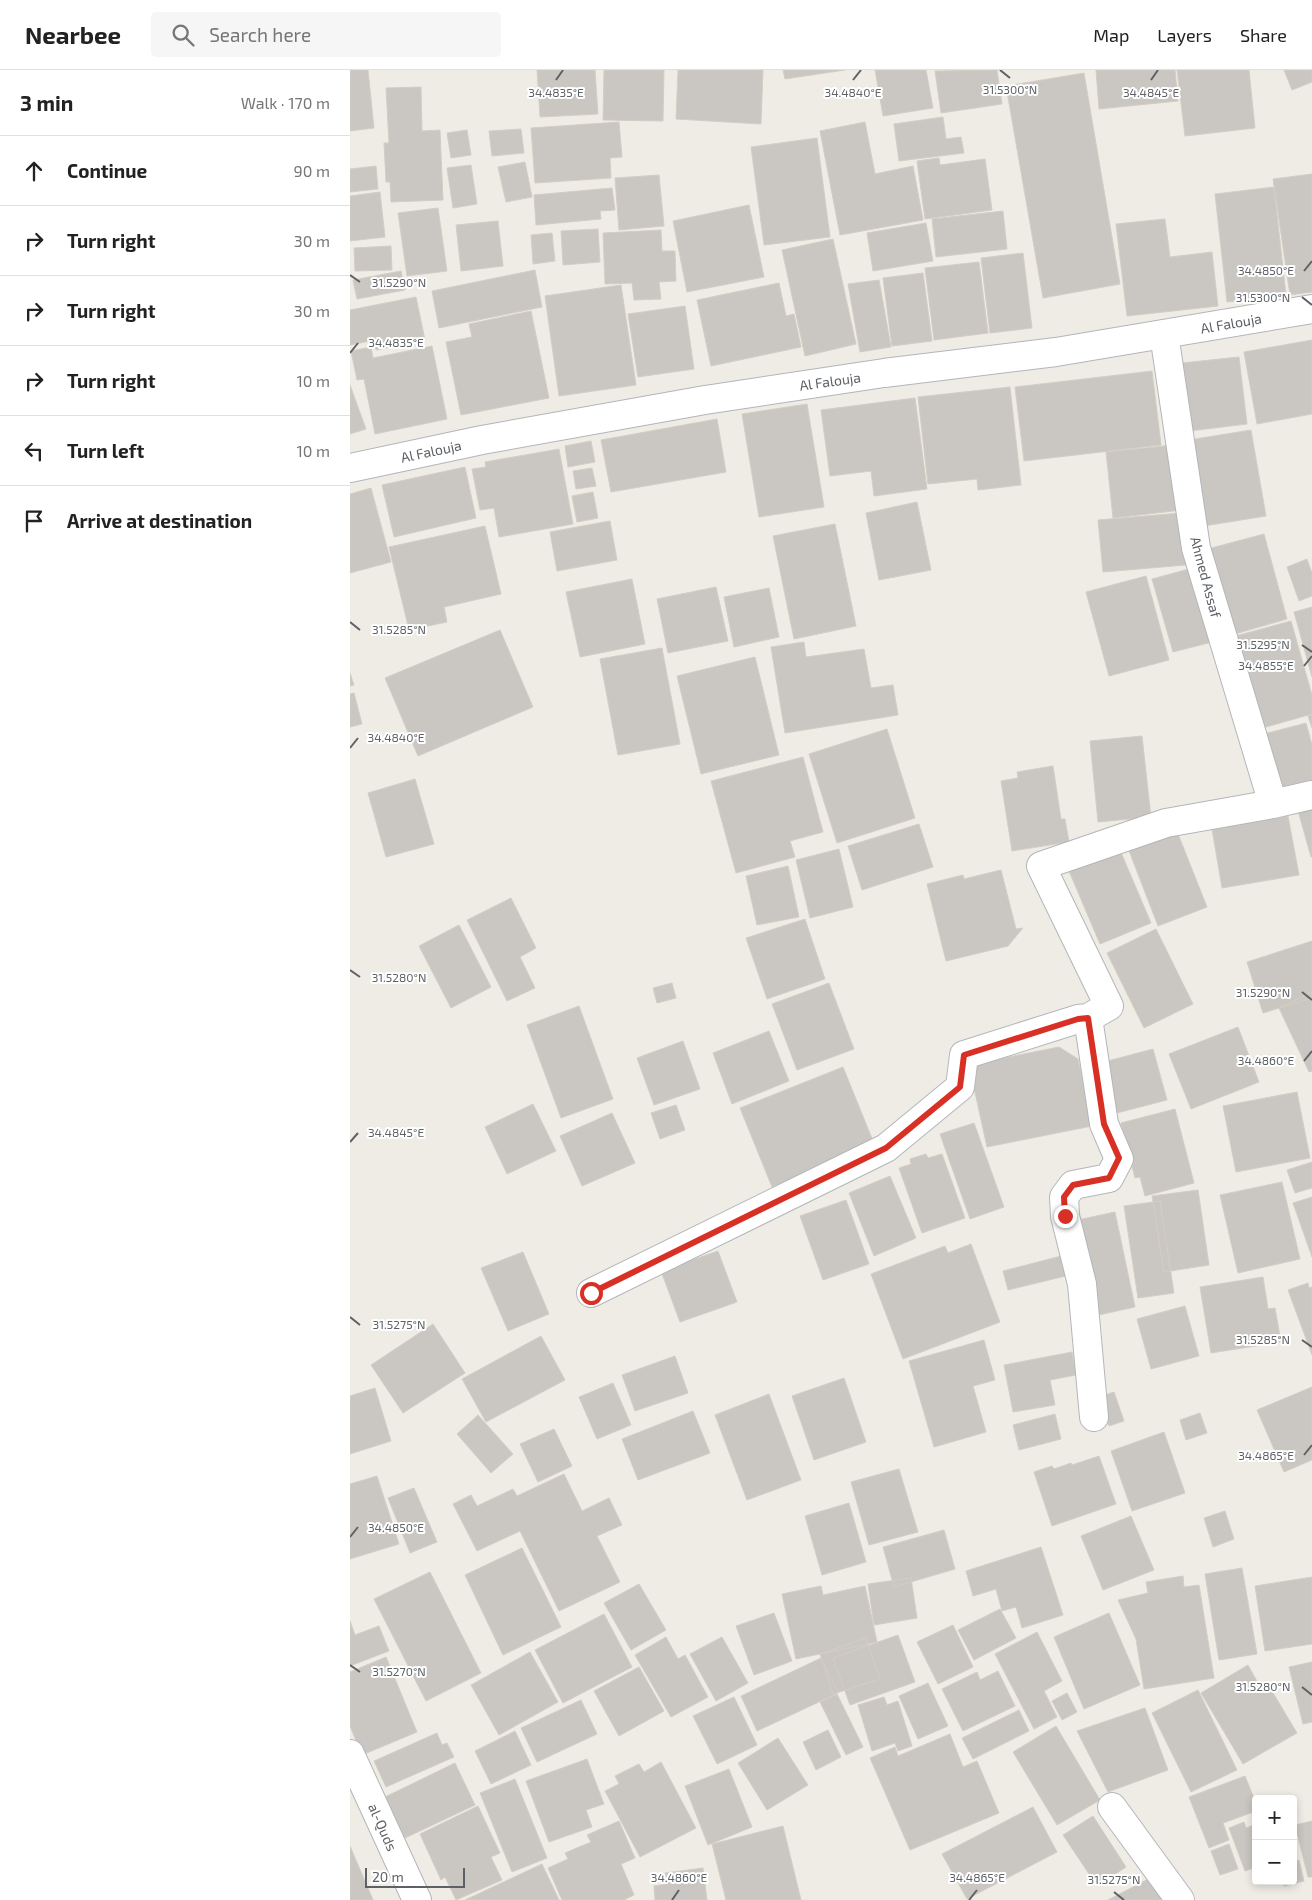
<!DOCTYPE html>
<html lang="en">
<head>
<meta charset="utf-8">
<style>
	body { margin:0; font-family:"Exo 2",sans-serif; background:#f6f6f6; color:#222 }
	.controls { position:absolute; right:15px; bottom:15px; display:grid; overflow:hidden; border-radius:5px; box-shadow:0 2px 8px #0003 }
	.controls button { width:45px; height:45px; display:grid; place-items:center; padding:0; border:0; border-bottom:1px solid #e0e0e0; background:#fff; color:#222; font:25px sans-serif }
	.scale { position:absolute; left:15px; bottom:12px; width:100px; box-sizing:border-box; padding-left:5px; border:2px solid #5d6165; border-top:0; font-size:14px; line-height:18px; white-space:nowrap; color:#5d6165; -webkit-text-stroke:4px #fff; paint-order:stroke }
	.stop { position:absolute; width:15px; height:15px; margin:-11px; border:4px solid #d93025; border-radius:50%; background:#fff }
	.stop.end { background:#d93025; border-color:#fff; box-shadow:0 1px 5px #0008 }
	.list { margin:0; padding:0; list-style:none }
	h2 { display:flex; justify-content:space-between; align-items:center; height:65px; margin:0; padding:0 20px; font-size:21px }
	h2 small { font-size:16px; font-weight:400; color:#767676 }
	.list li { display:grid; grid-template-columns:32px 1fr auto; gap:15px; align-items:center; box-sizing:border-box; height:70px; padding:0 20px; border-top:1px solid #e0e0e0 }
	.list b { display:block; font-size:19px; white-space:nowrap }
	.list em { font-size:16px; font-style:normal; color:#767676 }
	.icon { flex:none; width:28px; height:28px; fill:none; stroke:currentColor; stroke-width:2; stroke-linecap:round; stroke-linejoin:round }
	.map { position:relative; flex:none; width:962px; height:1830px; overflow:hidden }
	header { display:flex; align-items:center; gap:30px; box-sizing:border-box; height:70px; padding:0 25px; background:#fff; border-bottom:1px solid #e0e0e0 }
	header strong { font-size:24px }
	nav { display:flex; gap:28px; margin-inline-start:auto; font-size:18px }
	.search { width:350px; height:45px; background:#f6f6f6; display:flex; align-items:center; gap:12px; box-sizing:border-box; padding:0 18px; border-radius:5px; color:#767676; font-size:19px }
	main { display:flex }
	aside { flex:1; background:#fff }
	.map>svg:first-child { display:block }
	.building { fill:#cac7c2; stroke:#d3cec4 }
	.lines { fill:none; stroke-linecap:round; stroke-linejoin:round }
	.street-casing { stroke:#b3b6b9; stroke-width:30 }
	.secondary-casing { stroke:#b2b5b9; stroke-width:30 }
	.street { stroke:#fff; stroke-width:28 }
	.secondary { stroke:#fff; stroke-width:28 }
	.route { stroke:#d93025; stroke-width:6 }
	.ticks { fill:none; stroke:#5d6165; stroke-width:2 }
	.labels { text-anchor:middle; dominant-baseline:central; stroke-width:4; stroke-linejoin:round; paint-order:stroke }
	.street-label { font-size:14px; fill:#5d6165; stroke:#fff }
	.ticks-label { font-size:12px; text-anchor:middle; fill:#5d6165; stroke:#fff; stroke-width:4; stroke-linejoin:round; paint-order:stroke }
</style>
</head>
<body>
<header>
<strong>Nearbee</strong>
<div class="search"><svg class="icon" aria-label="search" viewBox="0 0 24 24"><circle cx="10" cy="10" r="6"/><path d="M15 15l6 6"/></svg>Search here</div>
<nav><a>Map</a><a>Layers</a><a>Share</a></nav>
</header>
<main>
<aside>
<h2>3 min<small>Walk · 170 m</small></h2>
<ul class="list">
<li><svg class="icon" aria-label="ahead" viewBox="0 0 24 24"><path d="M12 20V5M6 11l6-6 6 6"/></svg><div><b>Continue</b></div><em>90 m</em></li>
<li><svg class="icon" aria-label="right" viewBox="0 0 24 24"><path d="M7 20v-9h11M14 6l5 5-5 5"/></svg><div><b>Turn right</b></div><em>30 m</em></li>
<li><svg class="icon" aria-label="right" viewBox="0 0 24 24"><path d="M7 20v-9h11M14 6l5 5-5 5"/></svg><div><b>Turn right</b></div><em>30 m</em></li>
<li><svg class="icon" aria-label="right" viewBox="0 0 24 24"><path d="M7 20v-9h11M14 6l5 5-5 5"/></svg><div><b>Turn right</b></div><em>10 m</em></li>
<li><svg class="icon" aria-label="left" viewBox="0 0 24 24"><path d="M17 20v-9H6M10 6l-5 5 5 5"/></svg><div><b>Turn left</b></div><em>10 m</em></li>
<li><svg class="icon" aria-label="arrive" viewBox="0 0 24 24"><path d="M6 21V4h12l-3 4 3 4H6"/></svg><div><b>Arrive at destination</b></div></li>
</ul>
</aside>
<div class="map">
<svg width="962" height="1830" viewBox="0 0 962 1830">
	<rect width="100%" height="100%" fill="#efece6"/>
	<path class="building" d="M0 0H18L24 58 0 61Z
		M187 0H245L248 44 190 47Z
		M254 0H314L313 51 253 50Z
		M328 0H413L411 54 326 49Z
		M433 0H495L435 9Z
		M525 0H576L583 38 533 46Z
		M647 0 652 34 591 43 585 1Z
		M746 0H825L828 31 749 39Z
		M827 0H899L905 58 835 66Z
		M934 0H962V12L942 20Z
		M734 3 770 214 693 228 656 16Z
		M71 17 72 61 90 60 93 130 41 132 40 112H36L34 73H39L36 18Z
		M593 47 596 69 611 67 614 83 549 91 544 54Z
		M269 52 272 87 260 88 261 108 185 113 181 58Z
		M515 52 525 104 563 96 573 150 490 165 470 61Z
		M171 59 174 83 142 86 139 61Z
		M117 60 121 85 101 88 97 63Z
		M467 68 480 167 414 175 401 77Z
		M589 88 590 95 635 89 642 140 575 149 567 91Z
		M175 92 182 127 156 132 148 97Z
		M121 95 127 134 103 138 97 98Z
		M26 96 28 119 0 122V99Z
		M962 104V222L940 225 923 109Z
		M309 105 314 156 269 160 265 108Z
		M924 117 936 225 877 232 865 124Z
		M262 118 265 140 250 141 251 149 186 155 184 125Z
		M30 122 35 167 0 171V126Z
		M399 135 414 207 337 222 323 151Z
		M88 138 97 201 57 206 48 143Z
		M653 141 657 179 586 187 582 149Z
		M815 149 820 187 862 182 868 236 777 246 766 154Z
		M148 151 153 196 111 201 106 155Z
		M576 153 583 191 523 201 517 163Z
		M248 159 250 192 213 195 211 161Z
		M311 160 312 181H325L326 211 309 212 311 229 284 230 282 213 255 214 253 163Z
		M202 163 205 191 183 194 181 165Z
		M483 169 506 274 455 286 432 180Z
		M41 176 42 200 5 201 4 178Z
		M673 183 682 258 640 263 631 188Z
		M629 192 638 263 584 270 575 198Z
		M185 200 192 237 89 258 82 221Z
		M51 201 55 220 7 229 3 210Z
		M573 203 582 271 542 276 533 208Z
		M529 210 541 277 510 282 498 214Z
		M429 213 436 246 444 244 451 277 361 296 347 230Z
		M271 215 286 315 209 326 195 226Z
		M66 227 75 270 26 280 25 270 0 275V240Z
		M335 236 344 299 288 307 278 244Z
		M181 241 199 328 111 345 96 272 122 267 119 254Z
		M962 270V344L907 354 894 282Z
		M82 276 97 349 25 364 14 309 7 310 1 281 21 277 23 288Z
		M889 287 897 354 831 362 822 294Z
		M802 301 811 375 674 391 665 317Z
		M0 315 16 359 0 364Z
		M660 317 671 415 628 420 627 409 578 414 568 327Z
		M565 328 577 419 524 426 521 401 480 406 471 340Z
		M457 334 474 437 409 447 392 344Z
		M367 349 376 402 261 422 251 370Z
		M901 360 916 446 854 456 839 370Z
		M241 371 245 392 218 397 215 376Z
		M824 375 832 440 763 448 756 382Z
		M209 379 223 454 149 467 144 438 130 440 122 399 136 397 135 392Z
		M115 397 126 448 44 467 32 415Z
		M242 398 246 416 226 419 223 401Z
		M21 418 41 492 0 503V424Z
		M243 422 248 448 227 452 222 426Z
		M567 432 581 500 529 510 516 443Z
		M831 443 836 495 753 502 748 450Z
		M260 451 267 490 207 501 200 462Z
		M485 454 506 556 444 569 423 466Z
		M135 456 151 524 94 537 97 552 59 560 39 477Z
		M914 464 937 549 878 566 854 480Z
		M957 489 962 503V526L949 531 937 497Z
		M850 496 870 570 823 582 802 509Z
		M796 506 819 590 759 606 736 522Z
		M282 509 295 574 230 587 216 522Z
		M366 517 378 571 318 583 307 529Z
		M419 518 429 567 384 577 374 527Z
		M962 537V607L944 542Z
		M941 551 962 625V644L909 659 882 567Z
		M150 560 183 637 68 686 35 608Z
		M454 572 456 587 514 579 521 618 543 615 548 645 435 663 421 577Z
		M312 578 330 674 268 685 250 589Z
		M405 587 429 685 351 704 327 606Z
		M0 603 4 615 0 616Z
		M4 623 12 654 0 657V624Z
		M962 645V658L958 646Z
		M956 653 962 675V717L931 726 914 664Z
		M537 659 565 748 487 773 459 684Z
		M792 666 801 747 748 752 740 671Z
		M453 687 473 762 440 771 445 787 386 803 361 711Z
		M703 696 711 749H715L719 772 662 781 651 711 668 708 667 702Z
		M65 709 84 774 36 787 18 723Z
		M962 732V787H961L947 737Z
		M938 746 949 805 872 818 862 759Z
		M569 754 583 797 512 820 498 776Z
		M826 759 857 837 808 856 778 778Z
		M767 773 801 853 750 874 716 794Z
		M489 779 503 837 460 848 446 790Z
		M438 796 449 847 407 855 396 806Z
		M651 800 666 859 673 858 658 876 596 891 577 814 613 805 614 809Z
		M161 828 186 878 170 887 185 918 157 931 117 850Z
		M455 849 475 909 417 929 396 868Z
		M109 855 141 917 101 938 69 876Z
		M806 859 843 934 794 958 757 883Z
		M962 871V928L913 943 897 892Z
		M322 913 326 928 307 933 303 918Z
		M479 913 504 979 447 1000 422 934Z
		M962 922V1001L959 1002 929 938Z
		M229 936 263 1029 211 1048 177 955Z
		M888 957 909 1012 841 1039 819 984Z
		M419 961 439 1011 382 1034 363 983Z
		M333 971 350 1019 304 1035 287 988Z
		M709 977 728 989 742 1056 637 1077 619 995Z
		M803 979 817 1030 763 1044 750 993Z
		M493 997 525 1076 422 1117 390 1038Z
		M947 1022 960 1088 886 1102 873 1036Z
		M183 1034 206 1081 157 1104 135 1057Z
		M326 1035 335 1060 310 1069 301 1043Z
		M825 1039 844 1113 795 1126 790 1107 785 1108 771 1053Z
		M262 1043 285 1093 232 1116 210 1066Z
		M624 1053 654 1137 620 1149 590 1064Z
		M576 1084 578 1088 592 1084 615 1148 572 1163 549 1098 561 1094 560 1089Z
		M962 1092V1118L945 1123 937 1100Z
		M540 1106 566 1168 524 1186 499 1123Z
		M932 1112 950 1189 888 1203 870 1125Z
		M848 1120 859 1195 814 1202 802 1126Z
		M962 1127V1187L943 1133Z
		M496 1130 519 1194 473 1210 450 1146Z
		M810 1131 824 1223 788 1228 774 1136Z
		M765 1142 785 1237 744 1246 723 1151Z
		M621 1174 650 1252 553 1289 521 1204 595 1176 598 1183Z
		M368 1181 387 1232 330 1252 311 1201Z
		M173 1182 199 1244 158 1261 131 1198Z
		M715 1185 720 1205 658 1220 653 1201Z
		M913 1207 918 1239 925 1238 931 1272 861 1283 850 1217Z
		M958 1213 959 1218 962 1217V1285L938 1220Z
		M835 1236 849 1286 801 1299 787 1249Z
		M83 1254 115 1303 53 1343 21 1295Z
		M191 1266 215 1310 136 1352 112 1309Z
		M634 1270 645 1310 623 1316 636 1362 584 1377 559 1291Z
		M722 1282 726 1305 700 1310 705 1335 663 1342 654 1295Z
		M325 1286 338 1323 285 1341 272 1305Z
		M494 1308 516 1372 464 1390 442 1326Z
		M263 1313 281 1355 247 1369 229 1327Z
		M962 1317V1390L934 1402 907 1340Z
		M25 1318 41 1371 0 1384V1326Z
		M764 1322 774 1351 759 1356 749 1327Z
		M419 1324 451 1410 397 1430 365 1345Z
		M343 1341 360 1383 288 1410 272 1369Z
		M850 1343 857 1363 836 1370 830 1350Z
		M705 1344 711 1369 669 1380 663 1355Z
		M128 1345 163 1384 141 1403 107 1364Z
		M204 1359 222 1396 188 1412 170 1374Z
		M814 1362 835 1423 782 1441 761 1381Z
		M749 1386 766 1434 702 1456 684 1402 702 1396 704 1399 721 1393 722 1395Z
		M549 1399 568 1462 519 1475 501 1412Z
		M214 1404 232 1441 259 1428 272 1455 247 1466 270 1512 209 1541 170 1461 127 1481 103 1434 121 1425 127 1436 163 1419 167 1426Z
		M27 1406 49 1474 0 1489V1414Z
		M64 1418 87 1472 60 1483 38 1428Z
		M499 1433 516 1492 472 1505 455 1446Z
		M875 1441 884 1469 863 1477 854 1448Z
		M781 1446 804 1500 753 1520 731 1466Z
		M594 1460 605 1499 544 1517 533 1477Z
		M691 1477 713 1545 672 1558 666 1537 652 1541 646 1519 623 1526 616 1501Z
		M172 1478 211 1557 153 1585 115 1505Z
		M892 1498 907 1584 869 1590 855 1504Z
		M80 1502 131 1603 76 1631 24 1529Z
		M833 1506 834 1517 849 1515 864 1608 794 1619 786 1569 768 1530 798 1523 796 1512Z
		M962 1507V1574L915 1581 905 1516Z
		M561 1508 567 1548 524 1555 518 1514Z
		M289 1514 316 1560 281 1580 254 1533Z
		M471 1516 473 1525 515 1516 527 1572 446 1589 432 1524Z
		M650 1539 666 1568 624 1590 608 1560Z
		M424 1543 442 1591 404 1605 386 1556Z
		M759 1543 790 1615 734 1639 704 1567Z
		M254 1544 282 1597 213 1633 185 1580Z
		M0 1551 5 1565 29 1556 39 1581 0 1596Z
		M603 1555 623 1597 588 1614 567 1572Z
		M687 1562 712 1611 694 1621 707 1647 684 1659 645 1584Z
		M548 1565 565 1612 500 1635 483 1588Z
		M316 1567 328 1589 335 1585 358 1627 321 1647 285 1585Z
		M372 1567 398 1613 366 1631 340 1584Z
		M516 1568 530 1609 483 1624 470 1584Z
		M180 1582 208 1632 149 1665 121 1615Z
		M36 1587 67 1662 12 1685 0 1656V1602Z
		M471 1588 488 1623 407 1661 391 1626Z
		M962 1592V1652L953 1654 939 1597Z
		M898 1595 909 1615 916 1611 947 1663 893 1694 851 1623Z
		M289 1597 314 1641 269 1666 244 1621Z
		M648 1601 665 1636 613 1661 592 1619 627 1602 630 1610Z
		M578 1613 598 1656 568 1669 549 1626Z
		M848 1620 887 1700 841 1722 802 1643Z
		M717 1623 727 1642 712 1650 702 1631Z
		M487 1624 513 1677 496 1685 470 1632Z
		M384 1627 407 1675 367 1694 343 1646Z
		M534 1627 537 1635 548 1631 562 1676 548 1681 545 1673 522 1681 508 1635Z
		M231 1630 247 1664 187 1692 171 1658Z
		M795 1638 818 1700 758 1722 727 1661Z
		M669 1640 679 1661 623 1689 612 1668Z
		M706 1656 750 1730 707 1755 663 1682Z
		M478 1660 491 1687 466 1700 453 1672Z
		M165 1661 181 1695 141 1714 125 1681Z
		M87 1663 92 1675 97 1673 104 1687 36 1717 24 1691Z
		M600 1664 613 1697 627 1691 649 1743 560 1780 520 1688 545 1677 548 1686Z
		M428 1668 458 1715 417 1740 388 1693Z
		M237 1689 254 1734 236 1740 242 1757 199 1772 176 1711Z
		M311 1692 346 1758 290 1787 255 1721 269 1714 265 1706 289 1694 294 1702Z
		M105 1693 125 1735 55 1768 35 1727Z
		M379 1699 402 1757 358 1775 335 1716Z
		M895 1706 906 1733V1741L873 1753 879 1770 859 1778 839 1727Z
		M165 1709 197 1788 162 1802 130 1723Z
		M128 1736 150 1783 141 1787 152 1810 106 1830 95 1807 91 1810 70 1764Z
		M683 1737 707 1782 617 1829 592 1784Z
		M743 1746 776 1797 747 1816 713 1765Z
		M269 1751 285 1788 271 1794 284 1825 274 1830H212L198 1798 218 1789 215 1783 241 1772 237 1765Z
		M962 1751V1807H958L945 1755Z
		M894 1752 896 1758 906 1754V1797L895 1801 879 1758Z
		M433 1756 451 1830H376L362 1774Z
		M879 1774 888 1799 870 1805 861 1781Z
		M0 1776 23 1830H0Z
		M949 1790 954 1811 934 1816 933 1811H943V1792Z
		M192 1794 209 1830H115Z
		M353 1798 357 1830H305L304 1816 316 1814 315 1803Z
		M802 1807 814 1830H758Z"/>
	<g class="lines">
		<g class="street-casing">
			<path id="street" d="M814 264 846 478 923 734 962 725
				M738 948 754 1054 769 1089 759 1108 723 1115 714 1127 715 1146 732 1214 744 1347
				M241 1223 536 1078 610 1017 614 985 728 949 738 948 759 936 691 796 816 753 923 734
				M762 1737 830 1830"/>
		</g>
		<g class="secondary-casing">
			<path id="secondary" d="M0 398 132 370 355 330 534 303 706 282 962 239
				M0 1684 67 1830"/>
		</g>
		<use href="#street" class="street"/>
		<use href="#secondary" class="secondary"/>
	</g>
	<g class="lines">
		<path class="route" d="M241 1223 536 1078 610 1017 614 985 728 949 738 948 754 1054 769 1088 759 1108 723 1115 714 1127 715 1146"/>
	</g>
	<path class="ticks" d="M650 0 660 8M206 10 213 0M503 10 511 0M801 10 808 0M954 201 962 191M0 205 10 212M952 227 962 235M0 283 8 273M0 552 10 560M952 575 962 582M954 596 962 586M0 678 8 668M0 900 10 907M952 922 962 930M954 991 962 981M0 1072 8 1063M0 1247 10 1255M952 1270 962 1277M954 1385 962 1375M0 1467 8 1457M0 1595 10 1602M952 1617 962 1625M764 1822 774 1830M322 1830 329 1820M619 1830 627 1820"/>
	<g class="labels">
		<g class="street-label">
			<text transform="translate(881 253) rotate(-10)">Al Falouja</text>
			<text transform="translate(480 311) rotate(-8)">Al Falouja</text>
			<text transform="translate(81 381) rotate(-12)">Al Falouja</text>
			<text transform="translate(856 507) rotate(75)">Ahmed Assaf</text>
			<text transform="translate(33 1757) rotate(66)">al-Quds</text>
		</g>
	</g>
	<g class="ticks-label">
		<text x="660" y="24">31.5300°N</text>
		<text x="206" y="27">34.4835°E</text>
		<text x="503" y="27">34.4840°E</text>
		<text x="801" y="27">34.4845°E</text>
		<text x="916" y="205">34.4850°E</text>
		<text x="49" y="217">31.5290°N</text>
		<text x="913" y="232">31.5300°N</text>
		<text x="46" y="277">34.4835°E</text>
		<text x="49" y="564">31.5285°N</text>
		<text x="913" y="579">31.5295°N</text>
		<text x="916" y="600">34.4855°E</text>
		<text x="46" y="672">34.4840°E</text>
		<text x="49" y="912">31.5280°N</text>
		<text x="913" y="927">31.5290°N</text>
		<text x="916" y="995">34.4860°E</text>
		<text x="46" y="1067">34.4845°E</text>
		<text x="49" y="1259">31.5275°N</text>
		<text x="913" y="1274">31.5285°N</text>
		<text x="916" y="1390">34.4865°E</text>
		<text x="46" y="1462">34.4850°E</text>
		<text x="49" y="1606">31.5270°N</text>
		<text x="913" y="1621">31.5280°N</text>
		<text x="329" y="1812">34.4860°E</text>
		<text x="627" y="1812">34.4865°E</text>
		<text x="764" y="1814">31.5275°N</text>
	</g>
</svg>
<div class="controls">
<button>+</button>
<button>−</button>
</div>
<div class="scale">20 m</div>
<div class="stop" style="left:241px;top:1223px"></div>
<div class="stop end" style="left:715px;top:1146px"></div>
</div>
</main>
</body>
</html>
